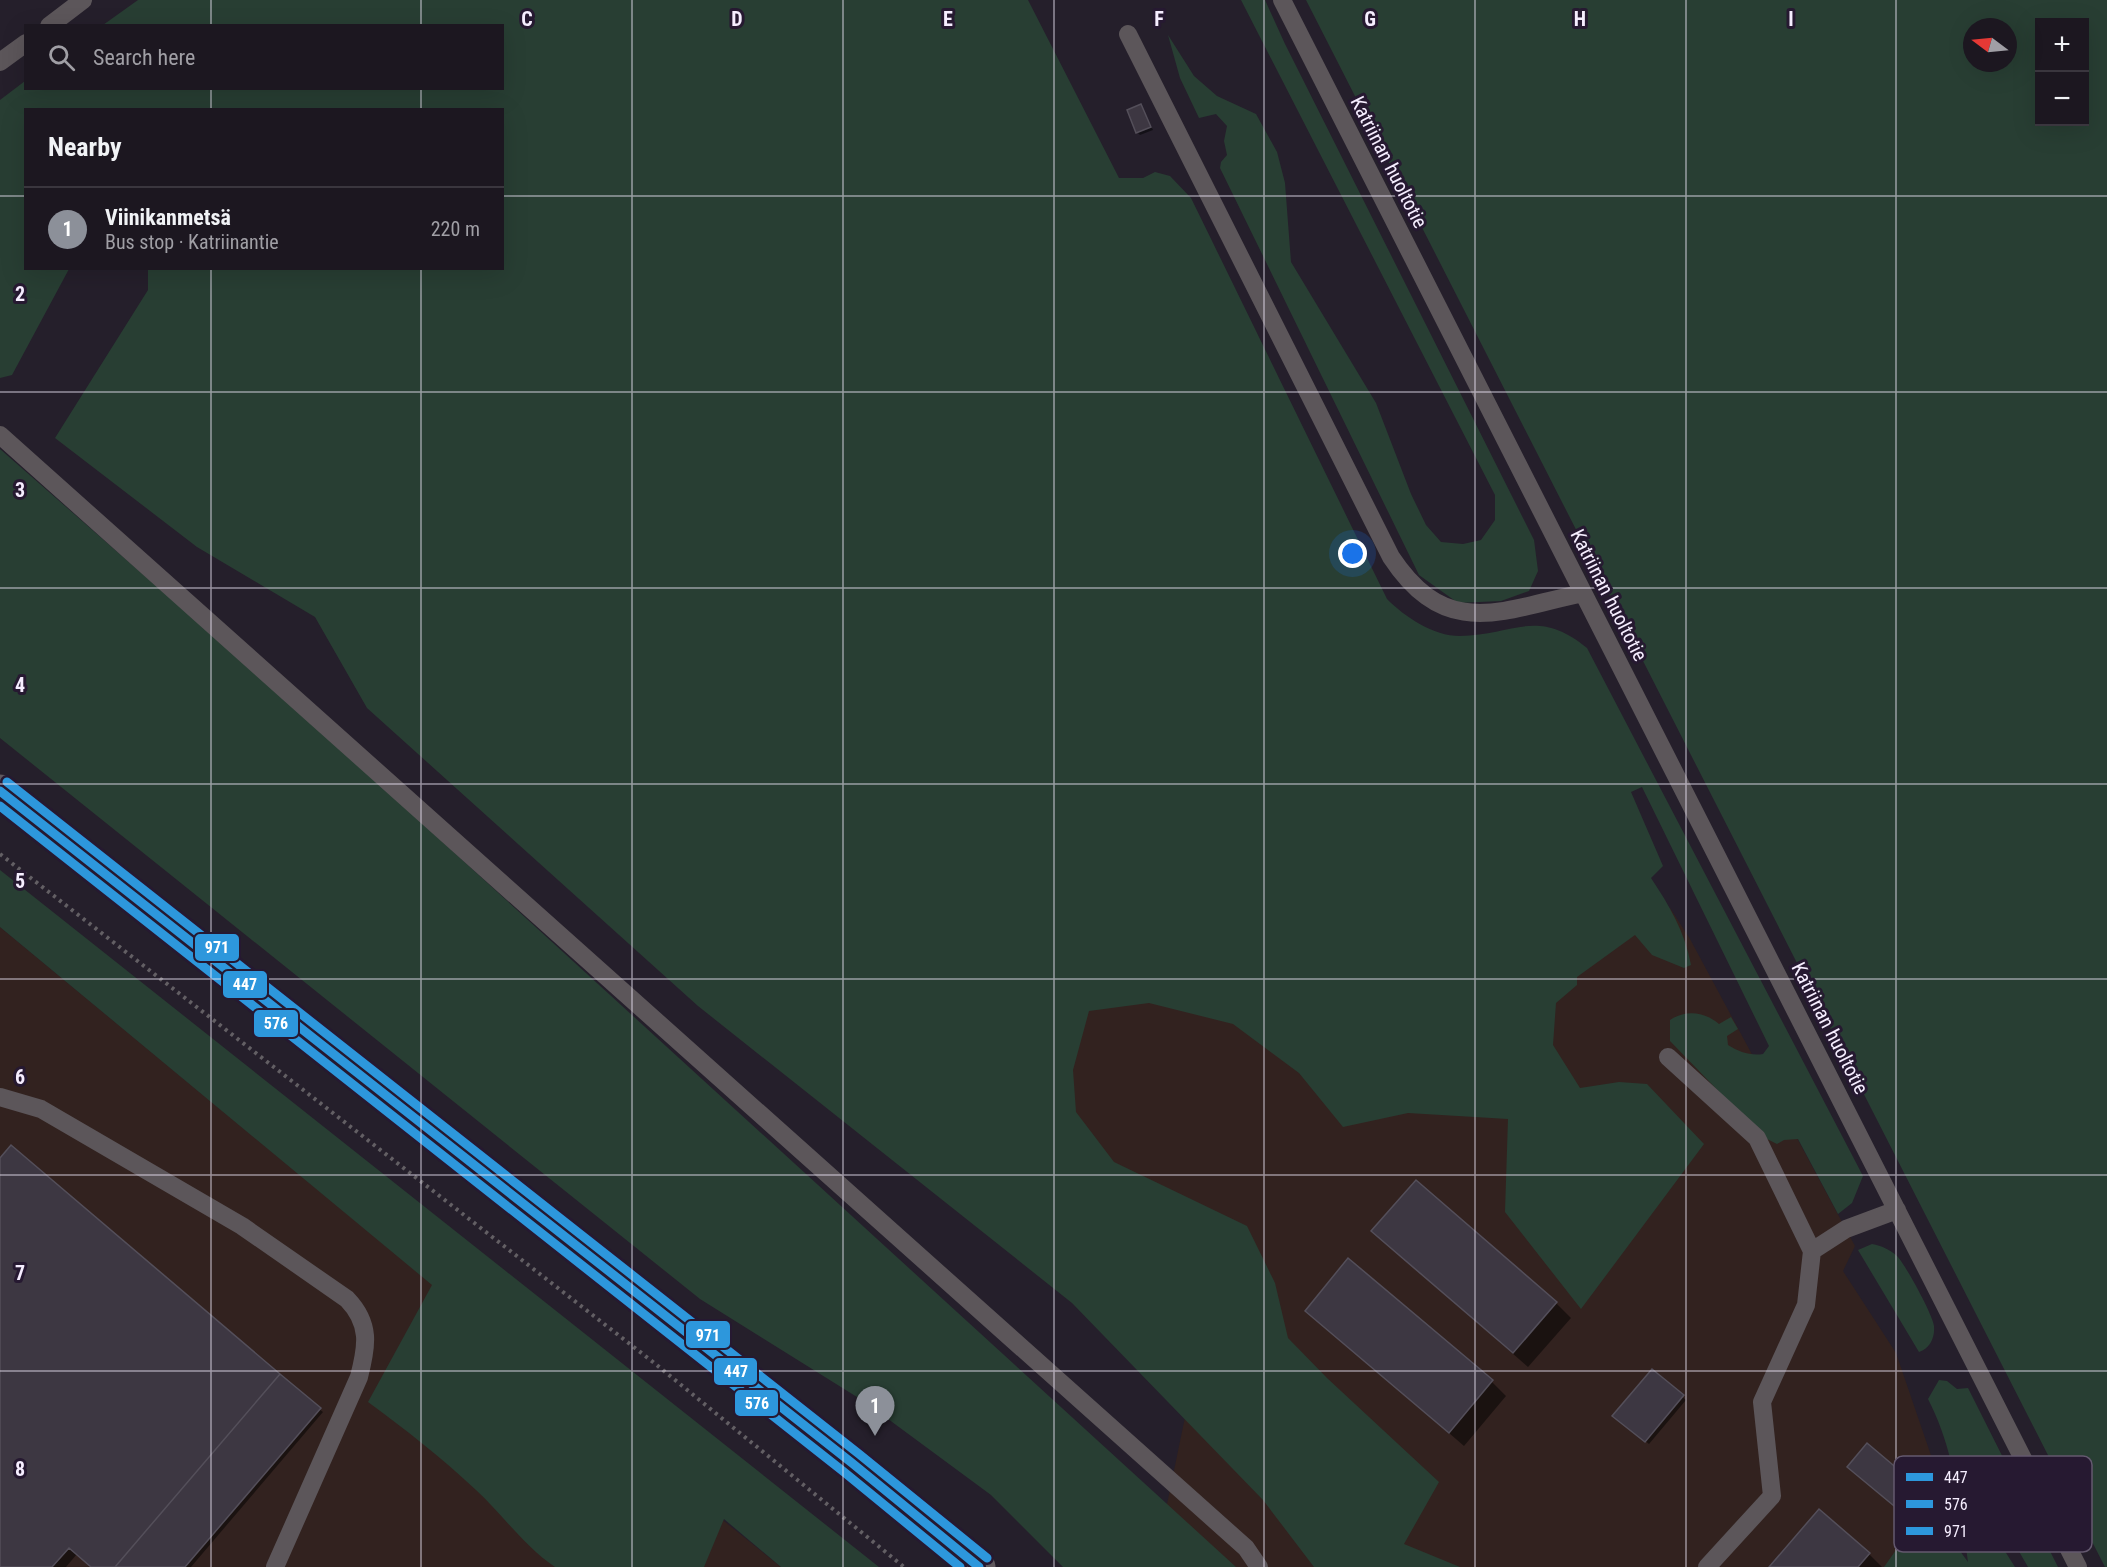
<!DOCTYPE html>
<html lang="en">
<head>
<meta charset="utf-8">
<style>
	body { margin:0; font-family:"Roboto Condensed",sans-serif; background:#252029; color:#f1f3f6 }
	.controls { position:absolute; right:18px; top:18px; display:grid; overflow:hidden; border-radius:0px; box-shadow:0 6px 24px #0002 }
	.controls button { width:54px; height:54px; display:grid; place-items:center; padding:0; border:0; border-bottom:2px solid #3a363e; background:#1c1720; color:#f1f3f6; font:30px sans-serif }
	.compass { position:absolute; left:1963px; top:18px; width:54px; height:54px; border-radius:50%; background:#1c1720; box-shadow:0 6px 24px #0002; rotate:286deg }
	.you { position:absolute; left:1353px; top:554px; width:21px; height:21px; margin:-15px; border:4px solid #fff; border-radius:50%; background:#1a73e8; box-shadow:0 0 0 9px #1a73e833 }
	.badge { display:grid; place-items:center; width:39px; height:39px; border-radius:50%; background:#8c9099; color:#fff; font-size:20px; font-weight:700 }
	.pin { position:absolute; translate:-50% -50px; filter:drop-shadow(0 2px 3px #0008) }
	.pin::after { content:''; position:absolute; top:32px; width:21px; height:18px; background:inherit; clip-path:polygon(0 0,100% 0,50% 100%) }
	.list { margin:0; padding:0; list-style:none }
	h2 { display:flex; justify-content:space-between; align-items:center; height:78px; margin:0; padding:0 24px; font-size:26px }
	h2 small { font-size:20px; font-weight:400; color:#a09fa5 }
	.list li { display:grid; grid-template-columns:39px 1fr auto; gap:18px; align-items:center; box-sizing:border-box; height:84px; padding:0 24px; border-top:2px solid #3a363e }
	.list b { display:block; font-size:22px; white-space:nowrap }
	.list p { margin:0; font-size:20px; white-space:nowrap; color:#a09fa5 }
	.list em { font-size:20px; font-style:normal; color:#a09fa5 }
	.icon { flex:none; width:33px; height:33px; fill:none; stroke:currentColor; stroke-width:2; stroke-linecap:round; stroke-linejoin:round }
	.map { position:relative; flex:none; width:2107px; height:1567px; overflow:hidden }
	.search { position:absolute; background:#1c1720; box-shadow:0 6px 24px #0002; left:24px; top:24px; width:480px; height:66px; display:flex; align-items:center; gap:15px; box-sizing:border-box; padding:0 21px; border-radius:0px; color:#a09fa5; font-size:22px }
	.panel { position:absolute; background:#1c1720; box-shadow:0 6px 24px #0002; left:24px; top:108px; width:480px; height:162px; border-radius:0px }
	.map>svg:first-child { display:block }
	.industrial { fill:#32221f }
	.green { fill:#283e33; fill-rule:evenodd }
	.shadow { fill:#0007 }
	.building { fill:#3d3742; stroke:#544f5a; stroke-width:1.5 }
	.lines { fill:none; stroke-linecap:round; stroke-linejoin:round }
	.path { stroke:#635f64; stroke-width:4; stroke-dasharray:3 4.5; stroke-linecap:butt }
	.service { stroke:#5c565a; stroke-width:18 }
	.secondary { stroke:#60595e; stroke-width:33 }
	.bus-1-casing { stroke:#261931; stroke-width:14 }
	.bus-2-casing { stroke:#261931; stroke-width:14 }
	.bus-3-casing { stroke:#261931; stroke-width:14 }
	.bus-1 { stroke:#2d97dc; stroke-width:9 }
	.bus-2 { stroke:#2d97dc; stroke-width:9 }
	.bus-3 { stroke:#2d97dc; stroke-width:9 }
	.grid { fill:none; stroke:#f6eeff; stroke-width:1.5; stroke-opacity:0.55 }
	.labels { text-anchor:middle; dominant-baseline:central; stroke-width:6; stroke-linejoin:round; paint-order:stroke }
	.street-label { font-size:20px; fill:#f6eeff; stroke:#261931 }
	.key { fill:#261931; stroke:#64596f; stroke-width:1.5 }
	.key-label { font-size:16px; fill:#f6eeff }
	.grid-label { font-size:20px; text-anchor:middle; font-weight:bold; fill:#f6eeff; stroke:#261931; stroke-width:6; stroke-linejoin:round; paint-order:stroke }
	.line-badge { stroke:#261931; stroke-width:2 }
	.badge-label { font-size:16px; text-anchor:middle; font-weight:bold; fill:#fff }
</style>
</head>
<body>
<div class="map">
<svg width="2107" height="1567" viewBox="0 0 2107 1567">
	<rect width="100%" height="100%" fill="#251f2b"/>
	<path class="industrial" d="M1670 908 1690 939 1855 1246 1843 1271 1896 1353 1949 1508 1918 1537 1900 1567H1230L1166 1509 1208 1306 1046 1137 1050 953 1564 952Z
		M0 927 508 1347 781 1567H0Z"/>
	<path class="green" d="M138 0H1028L1119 178H1143L1155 172 1170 176 1191 198 1387 599C1405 617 1433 636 1460 636 1514 635 1537 607 1587 648L1863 1176 1852 1203 1838 1214 1798 1139 1784 1140 1777 1144 1763 1137 1670 1041V1020C1686 1009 1705 1012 1719 1024L1731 1017 1738 1029 1727 1036 1728 1045C1739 1052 1751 1056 1763 1054L1769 1046 1642 787 1631 792 1663 866 1651 878C1669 905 1685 932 1691 965L1684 968 1652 955 1635 935 1577 977V985L1556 1003 1553 1045 1580 1088 1619 1082 1647 1084 1704 1144 1581 1309 1505 1212 1508 1119 1408 1113 1343 1127 1299 1073 1233 1024 1149 1003 1089 1011 1073 1070 1076 1112 1114 1162 1247 1226 1275 1283 1288 1338 1327 1378 1439 1482 1404 1544 1460 1567H1314L1263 1500 1072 1303 698 1006 367 708 315 617 197 547 55 438 148 290V269L502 268V110H26V268L69 269 12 375 0 378V100L25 81 26 88H502V26L103 25Z
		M1241 0H1265L1285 44 1534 540 1538 571 1529 591 1501 601 1458 603 1419 575 1220 168 1221 162 1227 155 1224 141 1227 126 1216 114 1199 118 1180 78 1168 35 1194 76 1217 96 1256 114 1277 152 1285 183 1291 262 1376 403 1411 494 1426 525 1441 542 1463 544 1481 540 1495 520V495Z
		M1306 0H2107V1567H2105ZM2084 22V122H2040V22ZM1972 27H2008V63H1972Z
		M0 449 308 719 1236 1567H1063L991 1495 865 1402 700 1299 0 738Z
		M0 870 879 1567H781L724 1519 704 1567H555C524 1546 503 1515 476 1490 442 1458 405 1429 368 1402L432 1285 0 927Z
		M1872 1244C1882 1246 1889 1249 1897 1256 1905 1264 1933 1315 1934 1326 1935 1338 1930 1348 1919 1352L1858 1250Z
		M1939 1380 1947 1381 1957 1389 1968 1388 2058 1567H2028L2017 1548 1994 1489 1977 1475 1966 1490 2015 1567H1884L1923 1512 1938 1514 1946 1532 1968 1562C1960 1506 1954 1449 1928 1399Z"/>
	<path class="shadow" d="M1141 105 1153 130 1140 135 1137 132Z
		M0 1161 323 1412 191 1567H92L77 1554 66 1567H0Z
		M1373 1231 1556 1303 1571 1318 1528 1367Z
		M1307 1310 1492 1382 1506 1396 1464 1446Z
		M1652 1371 1686 1400 1649 1444 1618 1419Z
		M1849 1467 1924 1493 1935 1504 1917 1525Z
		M1869 1554 1882 1567H1771Z"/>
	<path class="building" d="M1141 104 1151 127 1136 133 1127 110Z
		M11 1145 280 1374 115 1567H91L69 1548 52 1567H0V1158Z
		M1416 1180 1557 1302 1513 1353 1371 1231Z
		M1348 1258 1493 1380 1449 1433 1305 1311Z
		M1652 1369 1684 1395 1645 1442 1612 1416Z
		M280 1374 321 1408 185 1567H115Z
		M1867 1443 1925 1492 1905 1515 1847 1467Z
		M1819 1509 1870 1553 1858 1567H1769Z"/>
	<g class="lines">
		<path class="path" d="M0 854 653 1362 904 1567"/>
		<path class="service" d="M1282 0 2078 1567
			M49 26 83 0
			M1128 34 1391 557C1446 640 1500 611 1583 593
			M0 62 26 43
			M0 435 1246 1548 1259 1567
			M1668 1057 1757 1138 1812 1251 1806 1305 1762 1402 1772 1496 1707 1567
			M0 1097 41 1109 242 1226 347 1299C371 1324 367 1346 359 1377L275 1567
			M1812 1251 1846 1229 1897 1210"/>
		<path class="secondary" d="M0 791 852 1463 979 1567"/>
		<g class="bus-1-casing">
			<path id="bus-1" d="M0 791 852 1463 979 1567"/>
		</g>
		<g class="bus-2-casing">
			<path id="bus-2" d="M0 806 844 1472 960 1567"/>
		</g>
		<g class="bus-3-casing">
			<path id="bus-3" d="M7 782 859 1454 987 1558"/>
		</g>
		<use href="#bus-1" class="bus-1"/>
		<use href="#bus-2" class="bus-2"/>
		<use href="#bus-3" class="bus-3"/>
	</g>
	<path class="grid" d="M211 0V26M421 0V26M632 0V1567M843 0V1567M1054 0V1567M1264 0V1567M1475 0V1567M1686 0V1567M1896 0V1567M211 88V110M421 88V110M0 196H26M502 196H2107M211 268V1567M421 268V1567M0 392H2107M0 588H2107M0 784H2107M0 979H2107M0 1175H2107M0 1371H2107"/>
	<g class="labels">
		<g class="street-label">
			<text transform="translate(1389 162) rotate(63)">Katriinan huoltotie</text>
			<text transform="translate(1609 595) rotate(63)">Katriinan huoltotie</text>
			<text transform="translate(1830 1028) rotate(63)">Katriinan huoltotie</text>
		</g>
	</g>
	<rect x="1894" y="1456" width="198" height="96" rx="9" class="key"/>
	<rect x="1906" y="1473" width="27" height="8" fill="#2d97dc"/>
	<rect x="1906" y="1500" width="27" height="8" fill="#2d97dc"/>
	<rect x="1906" y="1527" width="27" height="8" fill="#2d97dc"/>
	<g class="key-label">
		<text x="1944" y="1483">447</text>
		<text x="1944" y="1510">576</text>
		<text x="1944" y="1537">971</text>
	</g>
	<g class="grid-label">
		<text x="527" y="26">C</text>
		<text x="737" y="26">D</text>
		<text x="948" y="26">E</text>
		<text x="1159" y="26">F</text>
		<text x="1370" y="26">G</text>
		<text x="1580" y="26">H</text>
		<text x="1791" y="26">I</text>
		<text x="20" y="301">2</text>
		<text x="20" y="497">3</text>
		<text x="20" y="692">4</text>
		<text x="20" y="888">5</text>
		<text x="20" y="1084">6</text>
		<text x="20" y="1280">7</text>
		<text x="20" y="1476">8</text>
	</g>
	<g class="line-badge">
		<rect x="194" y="933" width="46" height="29" rx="6" fill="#2d97dc"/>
		<rect x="222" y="970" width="46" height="29" rx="6" fill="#2d97dc"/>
		<rect x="253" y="1009" width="46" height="29" rx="6" fill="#2d97dc"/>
		<rect x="685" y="1320" width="46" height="29" rx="6" fill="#2d97dc"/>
		<rect x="713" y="1357" width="45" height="29" rx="6" fill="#2d97dc"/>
		<rect x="734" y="1389" width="45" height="28" rx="6" fill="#2d97dc"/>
	</g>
	<g class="badge-label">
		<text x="217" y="953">971</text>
		<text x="245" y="990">447</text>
		<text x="276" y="1029">576</text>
		<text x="708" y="1341">971</text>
		<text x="736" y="1377">447</text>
		<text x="757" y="1409">576</text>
	</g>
</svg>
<div class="controls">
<button>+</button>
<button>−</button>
</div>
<svg class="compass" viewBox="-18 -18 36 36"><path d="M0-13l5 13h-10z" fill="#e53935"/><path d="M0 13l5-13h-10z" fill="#a09fa5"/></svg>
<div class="you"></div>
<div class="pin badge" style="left:875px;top:1436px">1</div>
<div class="search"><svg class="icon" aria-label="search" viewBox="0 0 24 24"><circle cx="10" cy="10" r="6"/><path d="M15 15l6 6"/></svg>Search here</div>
<section class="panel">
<h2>Nearby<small></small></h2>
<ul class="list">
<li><span class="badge">1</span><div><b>Viinikanmetsä</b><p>Bus stop · Katriinantie</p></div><em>220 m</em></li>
</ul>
</section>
</div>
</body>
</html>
